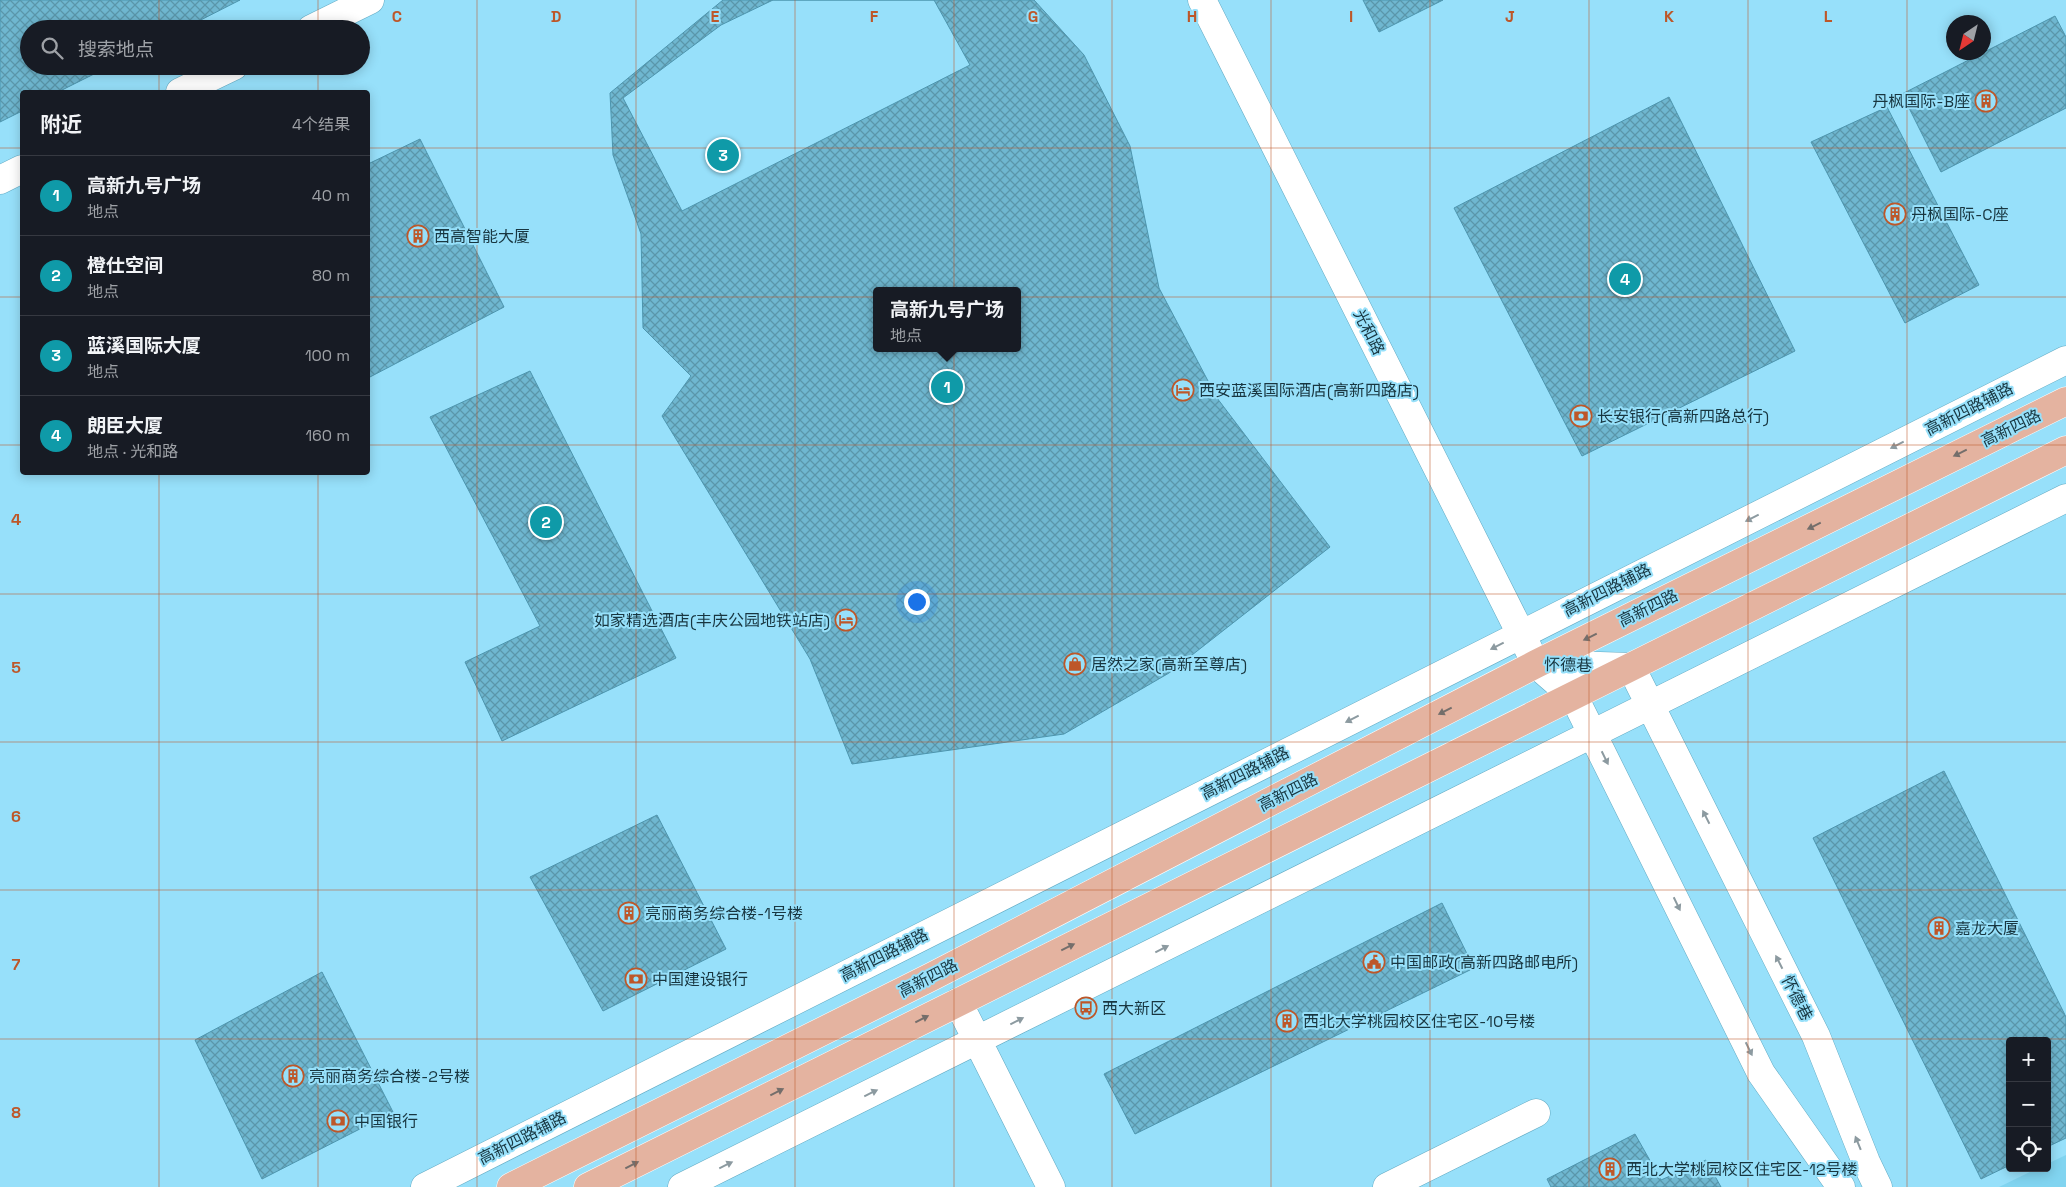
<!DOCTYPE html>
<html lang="zh">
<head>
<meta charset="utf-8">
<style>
	body { margin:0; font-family:"Space Grotesk","Noto Sans SC",sans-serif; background:#20242c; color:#f1f3f6 }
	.controls { position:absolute; right:15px; bottom:15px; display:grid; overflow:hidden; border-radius:5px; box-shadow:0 2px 12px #0003 }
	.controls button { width:45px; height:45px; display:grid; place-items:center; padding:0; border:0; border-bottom:1px solid #363941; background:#171b24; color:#f1f3f6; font:25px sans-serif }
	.compass { position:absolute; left:1946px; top:15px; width:45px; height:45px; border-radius:50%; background:#171b24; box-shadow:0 2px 12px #0003; rotate:215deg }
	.you { position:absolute; left:916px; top:601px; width:18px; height:18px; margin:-12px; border:4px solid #fff; border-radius:50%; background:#1a73e8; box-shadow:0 0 0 8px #1a73e833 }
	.badge { display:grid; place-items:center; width:32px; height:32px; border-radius:50%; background:#bd5729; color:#fff; font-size:16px; font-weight:700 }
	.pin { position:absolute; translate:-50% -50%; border:2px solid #fff; box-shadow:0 1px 5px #0006 }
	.popup { position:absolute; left:873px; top:287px; width:148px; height:65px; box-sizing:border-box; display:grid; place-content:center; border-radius:5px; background:#171b24; filter:drop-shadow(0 1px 4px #0005); font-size:16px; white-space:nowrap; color:#9ea1a6 }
	.popup b { font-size:19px; color:#f1f3f6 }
	.popup::after { content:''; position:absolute; left:50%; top:100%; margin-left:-10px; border:10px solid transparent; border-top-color:#171b24 }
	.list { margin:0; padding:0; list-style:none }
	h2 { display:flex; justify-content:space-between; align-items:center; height:65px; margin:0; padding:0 20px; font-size:21px }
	h2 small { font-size:16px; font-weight:400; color:#9ea1a6 }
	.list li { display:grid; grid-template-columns:32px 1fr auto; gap:15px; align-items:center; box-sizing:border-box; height:80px; padding:0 20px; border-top:1px solid #363941 }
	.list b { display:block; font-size:19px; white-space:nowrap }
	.list p { margin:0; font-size:16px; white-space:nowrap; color:#9ea1a6 }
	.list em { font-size:16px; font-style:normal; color:#9ea1a6 }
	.icon { flex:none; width:28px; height:28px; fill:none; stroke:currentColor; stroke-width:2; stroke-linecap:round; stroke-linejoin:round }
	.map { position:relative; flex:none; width:2066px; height:1187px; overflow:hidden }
	.search { position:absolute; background:#171b24; box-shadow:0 2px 12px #0003; left:20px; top:20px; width:350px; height:55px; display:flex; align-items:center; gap:12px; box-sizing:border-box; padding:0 18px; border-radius:28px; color:#9ea1a6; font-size:19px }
	.panel { position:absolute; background:#171b24; box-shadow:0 2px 12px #0003; left:20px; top:90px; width:350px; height:385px; border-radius:5px }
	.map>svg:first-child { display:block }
	.built { fill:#81d4f0 }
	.building { fill:url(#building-cross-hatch); stroke:#4d95ae; fill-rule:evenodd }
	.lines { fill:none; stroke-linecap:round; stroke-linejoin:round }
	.minor-casing { stroke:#62aac3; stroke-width:29 }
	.major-casing { stroke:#fff; stroke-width:29 }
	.minor { stroke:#fff; stroke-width:28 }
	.major { stroke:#e4b3a0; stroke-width:28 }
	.oneway { fill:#8c9aa0 }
	.oneway2 { fill:#746e6b }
	.grid { fill:none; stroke:#bd5729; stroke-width:1; stroke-opacity:0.55 }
	.labels { text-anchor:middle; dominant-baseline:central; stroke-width:4; stroke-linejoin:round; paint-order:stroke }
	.poi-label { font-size:16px; fill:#183640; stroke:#97e0fa; text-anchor:start }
	.street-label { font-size:16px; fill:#183640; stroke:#97e0fa }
	.grid-label { font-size:16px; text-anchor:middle; font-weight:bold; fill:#bd5729; stroke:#97e0fa; stroke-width:4; stroke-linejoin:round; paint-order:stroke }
</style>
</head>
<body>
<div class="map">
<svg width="2066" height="1187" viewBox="0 0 2066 1187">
	<defs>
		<pattern id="building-cross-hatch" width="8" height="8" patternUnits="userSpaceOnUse" patternTransform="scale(1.25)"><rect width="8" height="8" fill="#6fb7d0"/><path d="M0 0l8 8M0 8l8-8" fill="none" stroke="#5a96aa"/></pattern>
	</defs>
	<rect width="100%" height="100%" fill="#97e0fa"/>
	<path class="built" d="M2066 1155V1187H1999L2038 1168H2047V1164Z"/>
	<path class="building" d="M0 0H240L183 29H29V66H110L58 92H22V111L0 122Z
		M723 0H1034L1084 55 1130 146 1159 288 1217 398 1330 547 1169 673 1064 734 852 764 810 659 662 416 691 376 643 328 641 234 613 155 610 93ZM877 291H1017V348H877Z
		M773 0H934L970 65 682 211 623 98 721 25Z
		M1363 0H1443L1379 32Z
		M2055 16 2066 37V108L1941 172 1902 94Z
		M1669 97 1795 351 1582 456 1454 208Z
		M1887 107 1979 285 1905 323 1811 142Z
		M420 139 504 307 368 378V164Z
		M530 371 676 658 502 741 465 662 540 626 430 417Z
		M1944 771 2066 1017V1138L2047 1147V1041H2010V1165L1981 1179 1813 838Z
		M657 815 726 949 603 1011 530 877Z
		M1442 903 1474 968 1135 1134 1104 1074Z
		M322 972 393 1112 262 1179 195 1040Z
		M1635 1134 1661 1180 1706 1160 1721 1187H1551L1547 1179Z"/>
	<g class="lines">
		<g class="minor-casing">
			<path id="minor" d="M1202 0 1536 664 1574 697 1761 1073 1841 1187
				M311 29 370 0
				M180 92 234 66
				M0 180 22 169
				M1536 664 1631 667 1816 1036 1866 1162 1878 1187
				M958 1002 1051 1187
				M425 1187 2066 360
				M682 1187 2066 498
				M1387 1187 1536 1113"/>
		</g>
		<g class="major-casing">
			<path id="major" d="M511 1187 933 976 1536 664 2066 401
				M588 1187 2066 450"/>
		</g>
		<use href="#minor" class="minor"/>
		<use href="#major" class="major"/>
	</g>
	<defs><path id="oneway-solid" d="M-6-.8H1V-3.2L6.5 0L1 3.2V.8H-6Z" transform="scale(1.25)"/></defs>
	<g class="oneway">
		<use href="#oneway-solid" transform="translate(1897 445) rotate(153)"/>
		<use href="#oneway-solid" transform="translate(1752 518) rotate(153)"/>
		<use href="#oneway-solid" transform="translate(1497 646) rotate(153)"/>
		<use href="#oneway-solid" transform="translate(1352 719) rotate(153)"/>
		<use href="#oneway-solid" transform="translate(1605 758) rotate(64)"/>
		<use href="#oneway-solid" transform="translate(1706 817) rotate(-117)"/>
		<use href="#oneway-solid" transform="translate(1677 904) rotate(64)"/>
		<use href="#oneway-solid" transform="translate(1162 949) rotate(-27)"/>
		<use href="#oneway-solid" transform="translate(1779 962) rotate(-117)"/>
		<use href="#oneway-solid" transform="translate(1017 1021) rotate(-27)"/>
		<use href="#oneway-solid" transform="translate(1749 1049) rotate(64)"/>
		<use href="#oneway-solid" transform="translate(871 1093) rotate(-26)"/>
		<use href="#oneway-solid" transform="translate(1858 1143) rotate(-112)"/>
		<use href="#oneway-solid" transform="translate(726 1165) rotate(-26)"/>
	</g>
	<g class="oneway2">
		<use href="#oneway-solid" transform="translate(1960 453) rotate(154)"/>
		<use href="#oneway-solid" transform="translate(1814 526) rotate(154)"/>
		<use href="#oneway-solid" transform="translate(1590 637) rotate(154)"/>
		<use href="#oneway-solid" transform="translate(1445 711) rotate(153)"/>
		<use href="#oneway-solid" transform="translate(1068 947) rotate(-26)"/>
		<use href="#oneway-solid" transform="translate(922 1019) rotate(-27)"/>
		<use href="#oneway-solid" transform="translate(777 1092) rotate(-27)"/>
		<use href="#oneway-solid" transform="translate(632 1165) rotate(-27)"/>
	</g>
	<path class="grid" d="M159 0V29M318 0V29M477 0V1187M636 0V1187M795 0V1187M954 0V1187M1112 0V1187M1271 0V1187M1430 0V1187M1589 0V1187M1748 0V1187M1907 0V1187M159 66V92M318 66V92M0 148H22M368 148H2066M0 297H22M368 297H2066M0 445H22M368 445H2066M159 472V1187M318 472V1187M0 594H2066M0 742H2066M0 890H2066M0 1039H2066"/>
	<defs>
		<g id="building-ring" transform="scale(1.125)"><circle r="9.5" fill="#97e0fa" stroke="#bd5729" stroke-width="1.5"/><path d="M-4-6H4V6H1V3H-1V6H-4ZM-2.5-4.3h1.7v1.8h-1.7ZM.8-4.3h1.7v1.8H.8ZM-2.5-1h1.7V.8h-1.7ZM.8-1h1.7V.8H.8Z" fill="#bd5729"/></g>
		<g id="hotel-ring" transform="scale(1.125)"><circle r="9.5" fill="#97e0fa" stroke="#bd5729" stroke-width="1.5"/><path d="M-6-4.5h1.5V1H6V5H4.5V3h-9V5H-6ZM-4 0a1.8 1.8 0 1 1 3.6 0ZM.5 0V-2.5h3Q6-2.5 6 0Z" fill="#bd5729"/></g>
		<g id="bank-ring" transform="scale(1.125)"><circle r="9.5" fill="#97e0fa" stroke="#bd5729" stroke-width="1.5"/><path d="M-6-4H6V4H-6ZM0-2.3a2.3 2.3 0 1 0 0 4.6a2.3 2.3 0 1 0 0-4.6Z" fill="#bd5729"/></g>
		<g id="shop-ring" transform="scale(1.125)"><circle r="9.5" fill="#97e0fa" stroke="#bd5729" stroke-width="1.5"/><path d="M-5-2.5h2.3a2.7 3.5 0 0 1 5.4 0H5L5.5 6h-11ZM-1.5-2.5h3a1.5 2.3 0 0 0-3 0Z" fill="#bd5729"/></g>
		<g id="civic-ring" transform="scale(1.125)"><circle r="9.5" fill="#97e0fa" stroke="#bd5729" stroke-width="1.5"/><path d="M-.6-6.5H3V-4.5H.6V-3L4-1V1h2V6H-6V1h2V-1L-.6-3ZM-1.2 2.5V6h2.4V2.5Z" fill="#bd5729"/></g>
		<g id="bus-ring" transform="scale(1.125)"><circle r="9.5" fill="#97e0fa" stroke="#bd5729" stroke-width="1.5"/><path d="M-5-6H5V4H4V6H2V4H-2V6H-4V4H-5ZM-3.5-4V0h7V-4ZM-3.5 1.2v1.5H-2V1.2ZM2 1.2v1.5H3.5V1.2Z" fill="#bd5729"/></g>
	</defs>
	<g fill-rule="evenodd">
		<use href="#building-ring" x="1986" y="101"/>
		<use href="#building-ring" x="1895" y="214"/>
		<use href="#building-ring" x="418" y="236"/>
		<use href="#hotel-ring" x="1183" y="390"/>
		<use href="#bank-ring" x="1581" y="416"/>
		<use href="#hotel-ring" x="846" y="620"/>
		<use href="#shop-ring" x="1075" y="664"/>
		<use href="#building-ring" x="629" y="913"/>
		<use href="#building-ring" x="1939" y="928"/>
		<use href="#civic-ring" x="1374" y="962"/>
		<use href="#bank-ring" x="636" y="979"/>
		<use href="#bus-ring" x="1086" y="1008"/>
		<use href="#building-ring" x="1287" y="1021"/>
		<use href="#building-ring" x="293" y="1076"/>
		<use href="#bank-ring" x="338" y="1121"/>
		<use href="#building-ring" x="1610" y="1169"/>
	</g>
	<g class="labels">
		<g class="poi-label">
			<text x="1970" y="101" text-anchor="end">丹枫国际-B座</text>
			<text x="1911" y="214">丹枫国际-C座</text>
			<text x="434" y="236">西高智能大厦</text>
			<text x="1199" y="390">西安蓝溪国际酒店(高新四路店)</text>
			<text x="1597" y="416">长安银行(高新四路总行)</text>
			<text x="830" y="620" text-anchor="end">如家精选酒店(丰庆公园地铁站店)</text>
			<text x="1091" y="664">居然之家(高新至尊店)</text>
			<text x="645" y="913">亮丽商务综合楼-1号楼</text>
			<text x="1955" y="928">嘉龙大厦</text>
			<text x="1390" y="962">中国邮政(高新四路邮电所)</text>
			<text x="652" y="979">中国建设银行</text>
			<text x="1102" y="1008">西大新区</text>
			<text x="1303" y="1021">西北大学桃园校区住宅区-10号楼</text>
			<text x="309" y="1076">亮丽商务综合楼-2号楼</text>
			<text x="354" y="1121">中国银行</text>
			<text x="1626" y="1169">西北大学桃园校区住宅区-12号楼</text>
		</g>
		<g class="street-label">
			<text transform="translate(1369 332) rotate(63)">光和路</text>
			<text transform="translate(1969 409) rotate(-27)">高新四路辅路</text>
			<text transform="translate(2011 428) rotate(-26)">高新四路</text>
			<text transform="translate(1607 590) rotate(-27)">高新四路辅路</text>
			<text transform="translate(1648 608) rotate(-26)">高新四路</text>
			<text transform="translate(1568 665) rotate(1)">怀德巷</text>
			<text transform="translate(1245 773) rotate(-27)">高新四路辅路</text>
			<text transform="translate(1288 792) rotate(-27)">高新四路</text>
			<text transform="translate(884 955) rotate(-27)">高新四路辅路</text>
			<text transform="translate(928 978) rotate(-27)">高新四路</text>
			<text transform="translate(1797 998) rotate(63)">怀德巷</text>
			<text transform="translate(522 1138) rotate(-27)">高新四路辅路</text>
		</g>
	</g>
	<g class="grid-label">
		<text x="397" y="22">C</text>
		<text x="556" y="22">D</text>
		<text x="715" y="22">E</text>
		<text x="874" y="22">F</text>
		<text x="1033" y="22">G</text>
		<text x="1192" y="22">H</text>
		<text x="1351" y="22">I</text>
		<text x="1510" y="22">J</text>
		<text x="1669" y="22">K</text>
		<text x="1828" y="22">L</text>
		<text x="16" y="525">4</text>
		<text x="16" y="673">5</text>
		<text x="16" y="822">6</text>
		<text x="16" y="970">7</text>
		<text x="16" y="1118">8</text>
	</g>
</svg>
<div class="controls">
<button>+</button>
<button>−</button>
<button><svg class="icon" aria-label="locate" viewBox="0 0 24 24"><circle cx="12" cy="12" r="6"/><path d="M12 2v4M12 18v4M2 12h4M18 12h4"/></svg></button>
</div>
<svg class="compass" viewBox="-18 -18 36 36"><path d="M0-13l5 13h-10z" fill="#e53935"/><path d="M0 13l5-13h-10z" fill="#9ea1a6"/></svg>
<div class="you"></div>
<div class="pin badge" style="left:947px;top:387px;background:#0f9aa8">1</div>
<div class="popup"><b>高新九号广场</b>地点</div>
<div class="pin badge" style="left:546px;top:522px;background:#0f9aa8">2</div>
<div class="pin badge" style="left:723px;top:155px;background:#0f9aa8">3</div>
<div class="pin badge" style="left:1625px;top:279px;background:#0f9aa8">4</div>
<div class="search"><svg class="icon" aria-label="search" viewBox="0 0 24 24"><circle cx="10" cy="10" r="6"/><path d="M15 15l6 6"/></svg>搜索地点</div>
<section class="panel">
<h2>附近<small>4个结果</small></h2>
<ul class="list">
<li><span class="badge" style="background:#0f9aa8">1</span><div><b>高新九号广场</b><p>地点</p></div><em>40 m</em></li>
<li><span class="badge" style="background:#0f9aa8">2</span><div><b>橙仕空间</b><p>地点</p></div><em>80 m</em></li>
<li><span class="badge" style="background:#0f9aa8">3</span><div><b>蓝溪国际大厦</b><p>地点</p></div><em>100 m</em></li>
<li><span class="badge" style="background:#0f9aa8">4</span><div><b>朗臣大厦</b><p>地点 · 光和路</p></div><em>160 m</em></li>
</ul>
</section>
</div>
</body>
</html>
